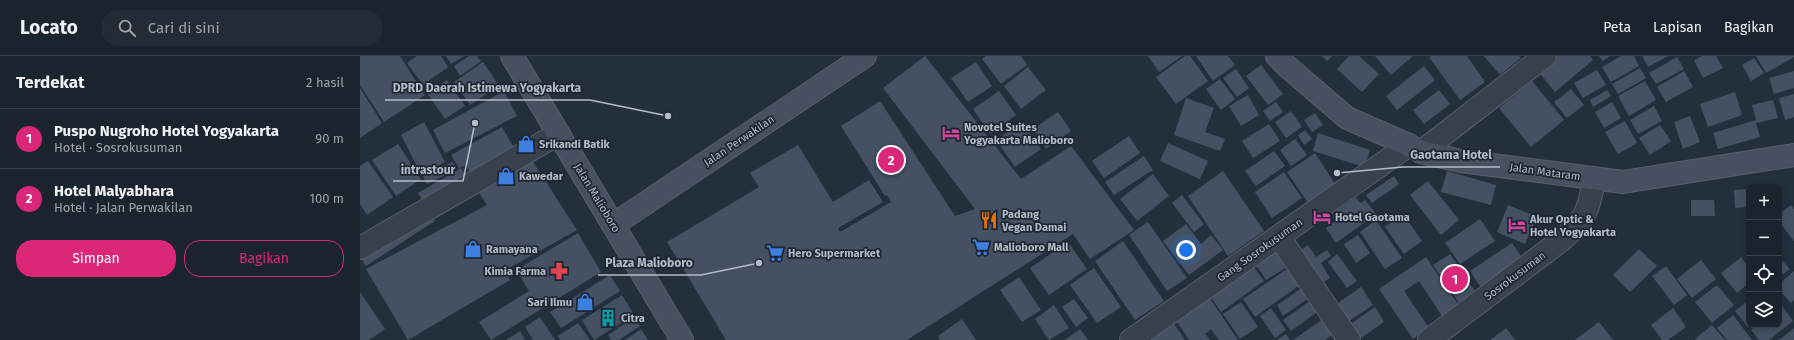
<!DOCTYPE html>
<html lang="id">
<head>
<meta charset="utf-8">
<style>
	body { margin:0; font-family:"Fira Sans",sans-serif; background:#242b36; color:#f1f3f6 }
	.controls { position:absolute; right:12px; bottom:12px; display:grid; overflow:hidden; border-radius:8px; box-shadow:0 2px 10px #0003 }
	.controls button { width:36px; height:36px; display:grid; place-items:center; padding:0; border:0; border-bottom:1px solid #39404a; background:#1b232e; color:#f1f3f6; font:20px sans-serif }
	.you { position:absolute; left:826px; top:194px; width:14px; height:14px; margin:-10px; border:3px solid #fff; border-radius:50%; background:#1a73e8; box-shadow:0 0 0 6px #1a73e833 }
	.badge { display:grid; place-items:center; width:26px; height:26px; border-radius:50%; background:#db2777; color:#fff; font-size:13px; font-weight:700 }
	.pin { position:absolute; translate:-50% -50%; border:2px solid #fff; box-shadow:0 1px 4px #0006 }
	.list { margin:0; padding:0; list-style:none }
	h2 { display:flex; justify-content:space-between; align-items:center; height:52px; margin:0; padding:0 16px; font-size:17px }
	h2 small { font-size:13px; font-weight:400; color:#a0a4aa }
	.list li { display:grid; grid-template-columns:26px 1fr auto; gap:12px; align-items:center; box-sizing:border-box; height:60px; padding:0 16px; border-top:1px solid #39404a }
	.list b { display:block; font-size:15px; white-space:nowrap }
	.list p { margin:0; font-size:13px; white-space:nowrap; color:#a0a4aa }
	.list em { font-size:13px; font-style:normal; color:#a0a4aa }
	.actions { display:flex; gap:8px; padding:12px 16px }
	.actions a { flex:1; padding:9px 0; border:1px solid #db2777; border-radius:16px; text-align:center; font-size:14px; color:#db2777 }
	.actions .main { background:#db2777; color:#fff }
	.icon { flex:none; width:22px; height:22px; fill:none; stroke:currentColor; stroke-width:2; stroke-linecap:round; stroke-linejoin:round }
	.map { position:relative; flex:none; width:1434px; height:284px; overflow:hidden }
	header { display:flex; align-items:center; gap:24px; box-sizing:border-box; height:56px; padding:0 20px; background:#1b232e; border-bottom:1px solid #39404a }
	header strong { font-size:19px }
	nav { display:flex; gap:22px; margin-inline-start:auto; font-size:14px }
	.search { width:280px; height:36px; background:#242b36; display:flex; align-items:center; gap:10px; box-sizing:border-box; padding:0 14px; border-radius:16px; color:#a0a4aa; font-size:15px }
	main { display:flex }
	aside { flex:1; background:#1b232e }
	.map>svg:first-child { display:block }
	.building { fill:#455162 }
	.lines { fill:none; stroke-linecap:round; stroke-linejoin:round }
	.street-casing { stroke:#565f6c; stroke-width:24 }
	.secondary-casing { stroke:#565f6c; stroke-width:24 }
	.street { stroke:#38414e; stroke-width:22 }
	.secondary { stroke:#465061; stroke-width:22 }
	.labels { text-anchor:middle; dominant-baseline:central; stroke-width:3.5; stroke-linejoin:round; paint-order:stroke }
	.poi-label { font-size:11px; font-weight:bold; fill:#b4bcc9; stroke:#1d2633; text-anchor:start }
	.street-label { font-size:11px; fill:#b4bcc9; stroke:#1d2633 }
	.leader { fill:none; stroke:#b4bcc9; stroke-width:1.5 }
	.callout-dot { fill:#b4bcc9; stroke:#1d2633; stroke-width:1.5 }
	.callout-label { font-size:12px; text-anchor:middle; font-weight:bold; fill:#b4bcc9; stroke:#1d2633; stroke-width:3.5; stroke-linejoin:round; paint-order:stroke }
</style>
</head>
<body>
<header>
<strong>Locato</strong>
<div class="search"><svg class="icon" aria-label="search" viewBox="0 0 24 24"><circle cx="10" cy="10" r="6"/><path d="M15 15l6 6"/></svg>Cari di sini</div>
<nav><a>Peta</a><a>Lapisan</a><a>Bagikan</a></nav>
</header>
<main>
<aside>
<h2>Terdekat<small>2 hasil</small></h2>
<ul class="list">
<li><span class="badge">1</span><div><b>Puspo Nugroho Hotel Yogyakarta</b><p>Hotel · Sosrokusuman</p></div><em>90 m</em></li>
<li><span class="badge">2</span><div><b>Hotel Malyabhara</b><p>Hotel · Jalan Perwakilan</p></div><em>100 m</em></li>
</ul>
<div class="actions"><a class="main">Simpan</a><a>Bagikan</a></div>
</aside>
<div class="map">
<svg width="1434" height="284" viewBox="0 0 1434 284">
	<rect width="100%" height="100%" fill="#242f3e"/>
	<path class="building" d="M0 0H40L65 39 24 66 0 29Z
		M57 0H81L88 11 63 29 47 7Z
		M86 0H104L91 8Z
		M109 0H117L121 5 100 20 94 10Z
		M565 0 661 123 711 90 774 174 730 203 713 178 547 284H366L307 186 399 131 390 117 438 89 473 146 509 124 523 146 478 172 480 176 531 146 527 139 525 140 481 70 520 45 595 160 615 153 523 32Z
		M626 0H661L667 9 641 28 622 3Z
		M788 0H822L799 16Z
		M825 0H830L848 25 816 48 796 21Z
		M836 0H868L875 9 853 25Z
		M962 0H972L967 5Z
		M989 0H999L1019 18 1002 36 977 13Z
		M1015 0H1051L1052 1 1031 19Z
		M1071 0H1107L1125 26 1100 44 1069 1Z
		M1124 0H1159L1161 2 1140 19Z
		M1191 0H1230L1233 4 1195 36 1176 13Z
		M1239 0H1250L1243 5Z
		M1261 0H1274L1279 10 1251 26 1242 11Z
		M1282 0H1308L1288 11Z
		M1342 0H1356L1363 12 1343 22 1334 4Z
		M1396 0H1434V1L1406 17Z
		M1317 1 1324 13 1296 28 1289 17Z
		M1394 2 1404 17 1391 25 1382 9Z
		M123 6 139 30 110 49 94 26Z
		M616 6 632 30 608 46 591 22Z
		M901 9 923 38 908 49 886 20Z
		M1064 10 1075 24 1037 54 1026 40Z
		M668 11 686 34 661 53 644 30Z
		M1280 12 1286 22 1258 38 1252 28Z
		M876 13 889 32 877 41 863 22Z
		M1237 14 1246 29 1223 42 1214 27Z
		M1324 15 1333 31 1306 46 1297 31Z
		M1434 15V32L1414 38 1409 22Z
		M860 23 875 43 861 54 846 33Z
		M87 24 105 50 85 63 67 37Z
		M1172 25 1204 64 1171 91 1139 52Z
		M1285 25 1296 44 1269 60 1258 40Z
		M0 32 22 67 0 82Z
		M1211 33 1224 49 1207 62 1194 46Z
		M1079 34 1090 48 1064 68 1053 54Z
		M1247 34 1251 40 1233 51 1230 44Z
		M144 35 157 60 85 97 73 74Z
		M639 35 656 59 630 78 613 53Z
		M1375 36 1382 59 1348 71 1340 48Z
		M1434 38V61L1425 64 1419 42Z
		M888 39 899 59 881 70 869 50Z
		M826 42 854 52 845 76 865 83 860 95 814 79Z
		M1413 44 1418 62 1396 67 1400 81 1358 93 1353 77 1396 64 1392 49Z
		M916 46 923 56 910 65 903 55Z
		M1252 46 1261 62 1244 72 1235 56Z
		M1294 50 1302 65 1278 78 1270 64Z
		M931 55 942 71 926 82 915 66Z
		M698 56 711 75 686 93 673 73Z
		M955 57 963 69 952 76 944 64Z
		M1330 60 1340 86 1323 93 1314 66Z
		M1265 65 1277 87 1258 98 1245 76Z
		M64 66 85 106 61 118 41 79Z
		M662 66 681 93 655 111 636 84Z
		M909 68 920 85 893 102 882 85Z
		M1300 69 1311 85 1290 99 1279 82Z
		M142 71 157 97 114 122 106 109 99 112 91 99Z
		M945 74 952 83 944 89 938 79Z
		M958 77 1010 94 1004 111 953 95Z
		M769 80 780 97 744 122 732 105Z
		M935 83 947 99 931 110 920 94Z
		M808 87 848 105 840 123 800 105Z
		M38 88 61 123 36 140 12 104Z
		M914 95 925 110 896 130 885 115Z
		M955 97 977 131 950 150 927 116Z
		M168 98 217 174 144 215 150 224 48 284 6 213 127 149 114 129Z
		M784 100 793 114 754 139 745 126Z
		M8 105 33 141 7 159 0 148V110Z
		M93 106 96 114 67 128 63 120Z
		M101 112 108 123 65 148 58 137Z
		M863 115 904 175 868 200 828 140Z
		M1087 115 1136 129 1131 149 1081 136Z
		M924 116 942 142 912 162 895 136Z
		M793 118 809 140 777 165 760 143Z
		M1034 120 1039 128 1012 147 1006 139Z
		M1068 125 1099 164 1081 179 1050 139Z
		M1389 133V151L1375 152 1374 134Z
		M822 139 844 168 834 176 812 147Z
		M996 141 1000 147 1005 144 1016 158 976 187 966 172 980 162 975 156Z
		M1331 144H1354L1355 160H1331Z
		M1148 149 1177 161 1165 188 1137 176Z
		M1431 149 1434 153V185L1419 166V158Z
		M68 154 75 165 6 210 0 201Z
		M1043 158 1062 185 1044 198 1025 171Z
		M1120 163 1135 185 1100 208 1085 187Z
		M1016 164 1042 202 1025 213 1000 176Z
		M788 166 827 222 807 235 769 179Z
		M826 168 841 188 851 179 863 194 829 219 803 185Z
		M218 177 241 216 131 284 119 266 169 235 156 214Z
		M998 179 1010 197 996 207 984 188Z
		M763 185 804 245 775 264 735 205Z
		M708 186 727 213 689 239 670 212Z
		M1152 187 1163 203 1121 232 1110 215Z
		M920 189 932 208 906 224 894 206Z
		M948 189 956 201 967 194 971 200 961 207 970 222 955 232 933 200Z
		M1279 193 1297 210 1270 236 1253 219Z
		M977 198 997 225 987 232 968 206Z
		M1090 198 1117 238 1101 250 1073 209Z
		M1066 201 1100 251 1084 263 1059 225 1044 235 1069 272 1053 283 1019 233Z
		M1381 201 1389 212V227L1377 237 1361 217Z
		M1419 201 1430 213 1419 221Z
		M1341 204 1356 223 1332 242 1317 223Z
		M891 207 904 225 861 256 848 237Z
		M933 209 944 226 895 261 883 243Z
		M1306 210 1327 239 1314 249 1292 220Z
		M734 212 761 251 737 267 710 229Z
		M1434 215V244L1431 247 1419 234V228Z
		M250 219 260 235 201 272 190 256Z
		M659 221 681 254 662 266 640 234Z
		M946 229 953 239 923 260 917 249Z
		M1357 229 1374 249 1352 267 1335 246Z
		M1001 231 1013 249 983 269 971 252Z
		M0 236 25 273 9 284H0Z
		M262 239 274 259 234 284 222 264Z
		M849 241 878 284H859L851 273 845 278 850 284H829L816 264Z
		M714 243 728 262 716 271 702 251Z
		M1389 244V269H1391L1388 271 1375 255Z
		M950 245 957 256 931 275 923 264Z
		M881 246 898 271 880 283 863 258Z
		M694 249 709 272 689 284 675 263Z
		M1422 250 1433 265 1409 284H1399L1391 274 1398 269H1419V252Z
		M1015 251 1024 266 998 284 985 272Z
		M911 252 926 274 915 282 900 260Z
		M1313 252 1326 271 1308 284H1302L1291 269Z
		M1373 259 1392 284H1367L1357 272Z
		M180 261 195 284H173L165 271Z
		M274 261 280 270 259 284H251L248 279Z
		M810 262 825 284H785Z
		M602 263 616 284H580L578 280Z
		M963 263 973 278 965 284H933Z
		M1239 266 1253 284H1215Z
		M218 267 230 284H200L198 280Z
		M1352 269 1365 284H1336L1335 283Z
		M1146 272 1155 284H1130Z
		M1434 272V284H1419Z
		M281 273 288 284H265Z
		M720 273 728 284H705Z
		M160 275 165 284H146Z
		M926 278 930 284H917Z"/>
	<g class="lines">
		<g class="street-casing">
			<path id="street" d="M1061 96 1185 0
				M919 181 989 284
				M0 192 198 78
				M771 284 1049 89
				M1069 284 1203 183C1226 162 1229 154 1234 123"/>
		</g>
		<g class="secondary-casing">
			<path id="secondary" d="M152 0 322 284
				M917 0 930 13 987 62 1049 89 1061 96 1101 105 1263 126 1434 99
				M253 169 505 0"/>
		</g>
		<use href="#street" class="street"/>
		<use href="#secondary" class="secondary"/>
	</g>
	<defs>
		<g id="hotel-bare" transform="scale(1.38)"><path d="M-6-4.5h1.5V1H6V5H4.5V3h-9V5H-6ZM-4 0a1.8 1.8 0 1 1 3.6 0ZM.5 0V-2.5h3Q6-2.5 6 0Z" fill="#d1479c" stroke="#1d2633" stroke-width="2.5" paint-order="stroke"/></g>
		<g id="shop-bare" transform="scale(1.38)"><path d="M-5-2.5h2.3a2.7 3.5 0 0 1 5.4 0H5L5.5 6h-11ZM-1.5-2.5h3a1.5 2.3 0 0 0-3 0Z" fill="#3f7fe0" stroke="#1d2633" stroke-width="2.5" paint-order="stroke"/></g>
		<g id="restaurant-bare" transform="scale(1.38)"><path d="M-5-6h1v4h1v-4h1v4h1v-4h1v5L-1.5 .5V6h-2V.5L-5-1ZM5-6V6H3V1.5H1.5Q1.5-4 5-6Z" fill="#e8710a" stroke="#1d2633" stroke-width="2.5" paint-order="stroke"/></g>
		<g id="supermarket-bare" transform="scale(1.38)"><path d="M-6-5.5h2.5l.6 2H6L4.5 2H-2.5L-4.4-4H-6ZM-1.5 3.2a1.3 1.3 0 1 0 .1 0ZM3 3.2a1.3 1.3 0 1 0 .1 0Z" fill="#3f7fe0" stroke="#1d2633" stroke-width="2.5" paint-order="stroke"/></g>
		<g id="pharmacy-bare" transform="scale(1.38)"><path d="M-2-6h4v4h4v4h-4v4h-4v-4h-4v-4h4Z" fill="#e0444e" stroke="#1d2633" stroke-width="2.5" paint-order="stroke"/></g>
		<g id="building-bare" transform="scale(1.38)"><path d="M-4-6H4V6H1V3H-1V6H-4ZM-2.5-4.3h1.7v1.8h-1.7ZM.8-4.3h1.7v1.8H.8ZM-2.5-1h1.7V.8h-1.7ZM.8-1h1.7V.8H.8Z" fill="#0f9aa8" stroke="#1d2633" stroke-width="2.5" paint-order="stroke"/></g>
	</defs>
	<g fill-rule="evenodd">
		<use href="#hotel-bare" x="591" y="77"/>
		<use href="#shop-bare" x="166" y="88"/>
		<use href="#shop-bare" x="146" y="120"/>
		<use href="#hotel-bare" x="962" y="161"/>
		<use href="#restaurant-bare" x="629" y="164"/>
		<use href="#hotel-bare" x="1157" y="169"/>
		<use href="#supermarket-bare" x="621" y="191"/>
		<use href="#shop-bare" x="113" y="193"/>
		<use href="#supermarket-bare" x="415" y="197"/>
		<use href="#pharmacy-bare" x="199" y="215"/>
		<use href="#shop-bare" x="225" y="246"/>
		<use href="#building-bare" x="248" y="262"/>
	</g>
	<g class="labels">
		<g class="poi-label">
			<text x="604" y="71">Novotel Suites<tspan x="604" dy="13">Yogyakarta Malioboro</tspan></text>
			<text x="179" y="88">Srikandi Batik</text>
			<text x="159" y="120">Kawedar</text>
			<text x="642" y="158">Padang<tspan x="642" dy="13">Vegan Damai</tspan></text>
			<text x="975" y="161">Hotel Gaotama</text>
			<text x="1170" y="163">Akur Optic &amp;<tspan x="1170" dy="13">Hotel Yogyakarta</tspan></text>
			<text x="634" y="191">Malioboro Mall</text>
			<text x="126" y="193">Ramayana</text>
			<text x="428" y="197">Hero Supermarket</text>
			<text x="186" y="215" text-anchor="end">Kimia Farma</text>
			<text x="212" y="246" text-anchor="end">Sari Ilmu</text>
			<text x="261" y="262">Citra</text>
		</g>
		<g class="street-label">
			<text transform="translate(379 85) rotate(-34)">Jalan Perwakilan</text>
			<text transform="translate(1185 116) rotate(8)">Jalan Mataram</text>
			<text transform="translate(237 142) rotate(59)">Jalan Malioboro</text>
			<text transform="translate(900 194) rotate(-35)">Gang Sosrokusuman</text>
			<text transform="translate(1155 220) rotate(-37)">Sosrokusuman</text>
		</g>
	</g>
	<path class="leader" d="M308 60L230 44H25M977 117L1043 111H1140M115 67L103 125H33M399 207L341 219H238"/>
	<g class="callout-dot">
		<circle cx="308" cy="60" r="4"/>
		<circle cx="977" cy="117" r="4"/>
		<circle cx="115" cy="67" r="4"/>
		<circle cx="399" cy="207" r="4"/>
	</g>
	<g class="callout-label">
		<text x="127" y="36">DPRD Daerah Istimewa Yogyakarta</text>
		<text x="1091" y="103">Gaotama Hotel</text>
		<text x="68" y="118">intrastour</text>
		<text x="289" y="211">Plaza Malioboro</text>
	</g>
</svg>
<div class="controls">
<button>+</button>
<button>−</button>
<button><svg class="icon" aria-label="locate" viewBox="0 0 24 24"><circle cx="12" cy="12" r="6"/><path d="M12 2v4M12 18v4M2 12h4M18 12h4"/></svg></button>
<button><svg class="icon" aria-label="layers" viewBox="0 0 24 24"><path d="M12 4l9 5-9 5-9-5zM3 14l9 5 9-5"/></svg></button>
</div>
<div class="you"></div>
<div class="pin badge" style="left:1095px;top:223px">1</div>
<div class="pin badge" style="left:531px;top:104px">2</div>
</div>
</main>
</body>
</html>
